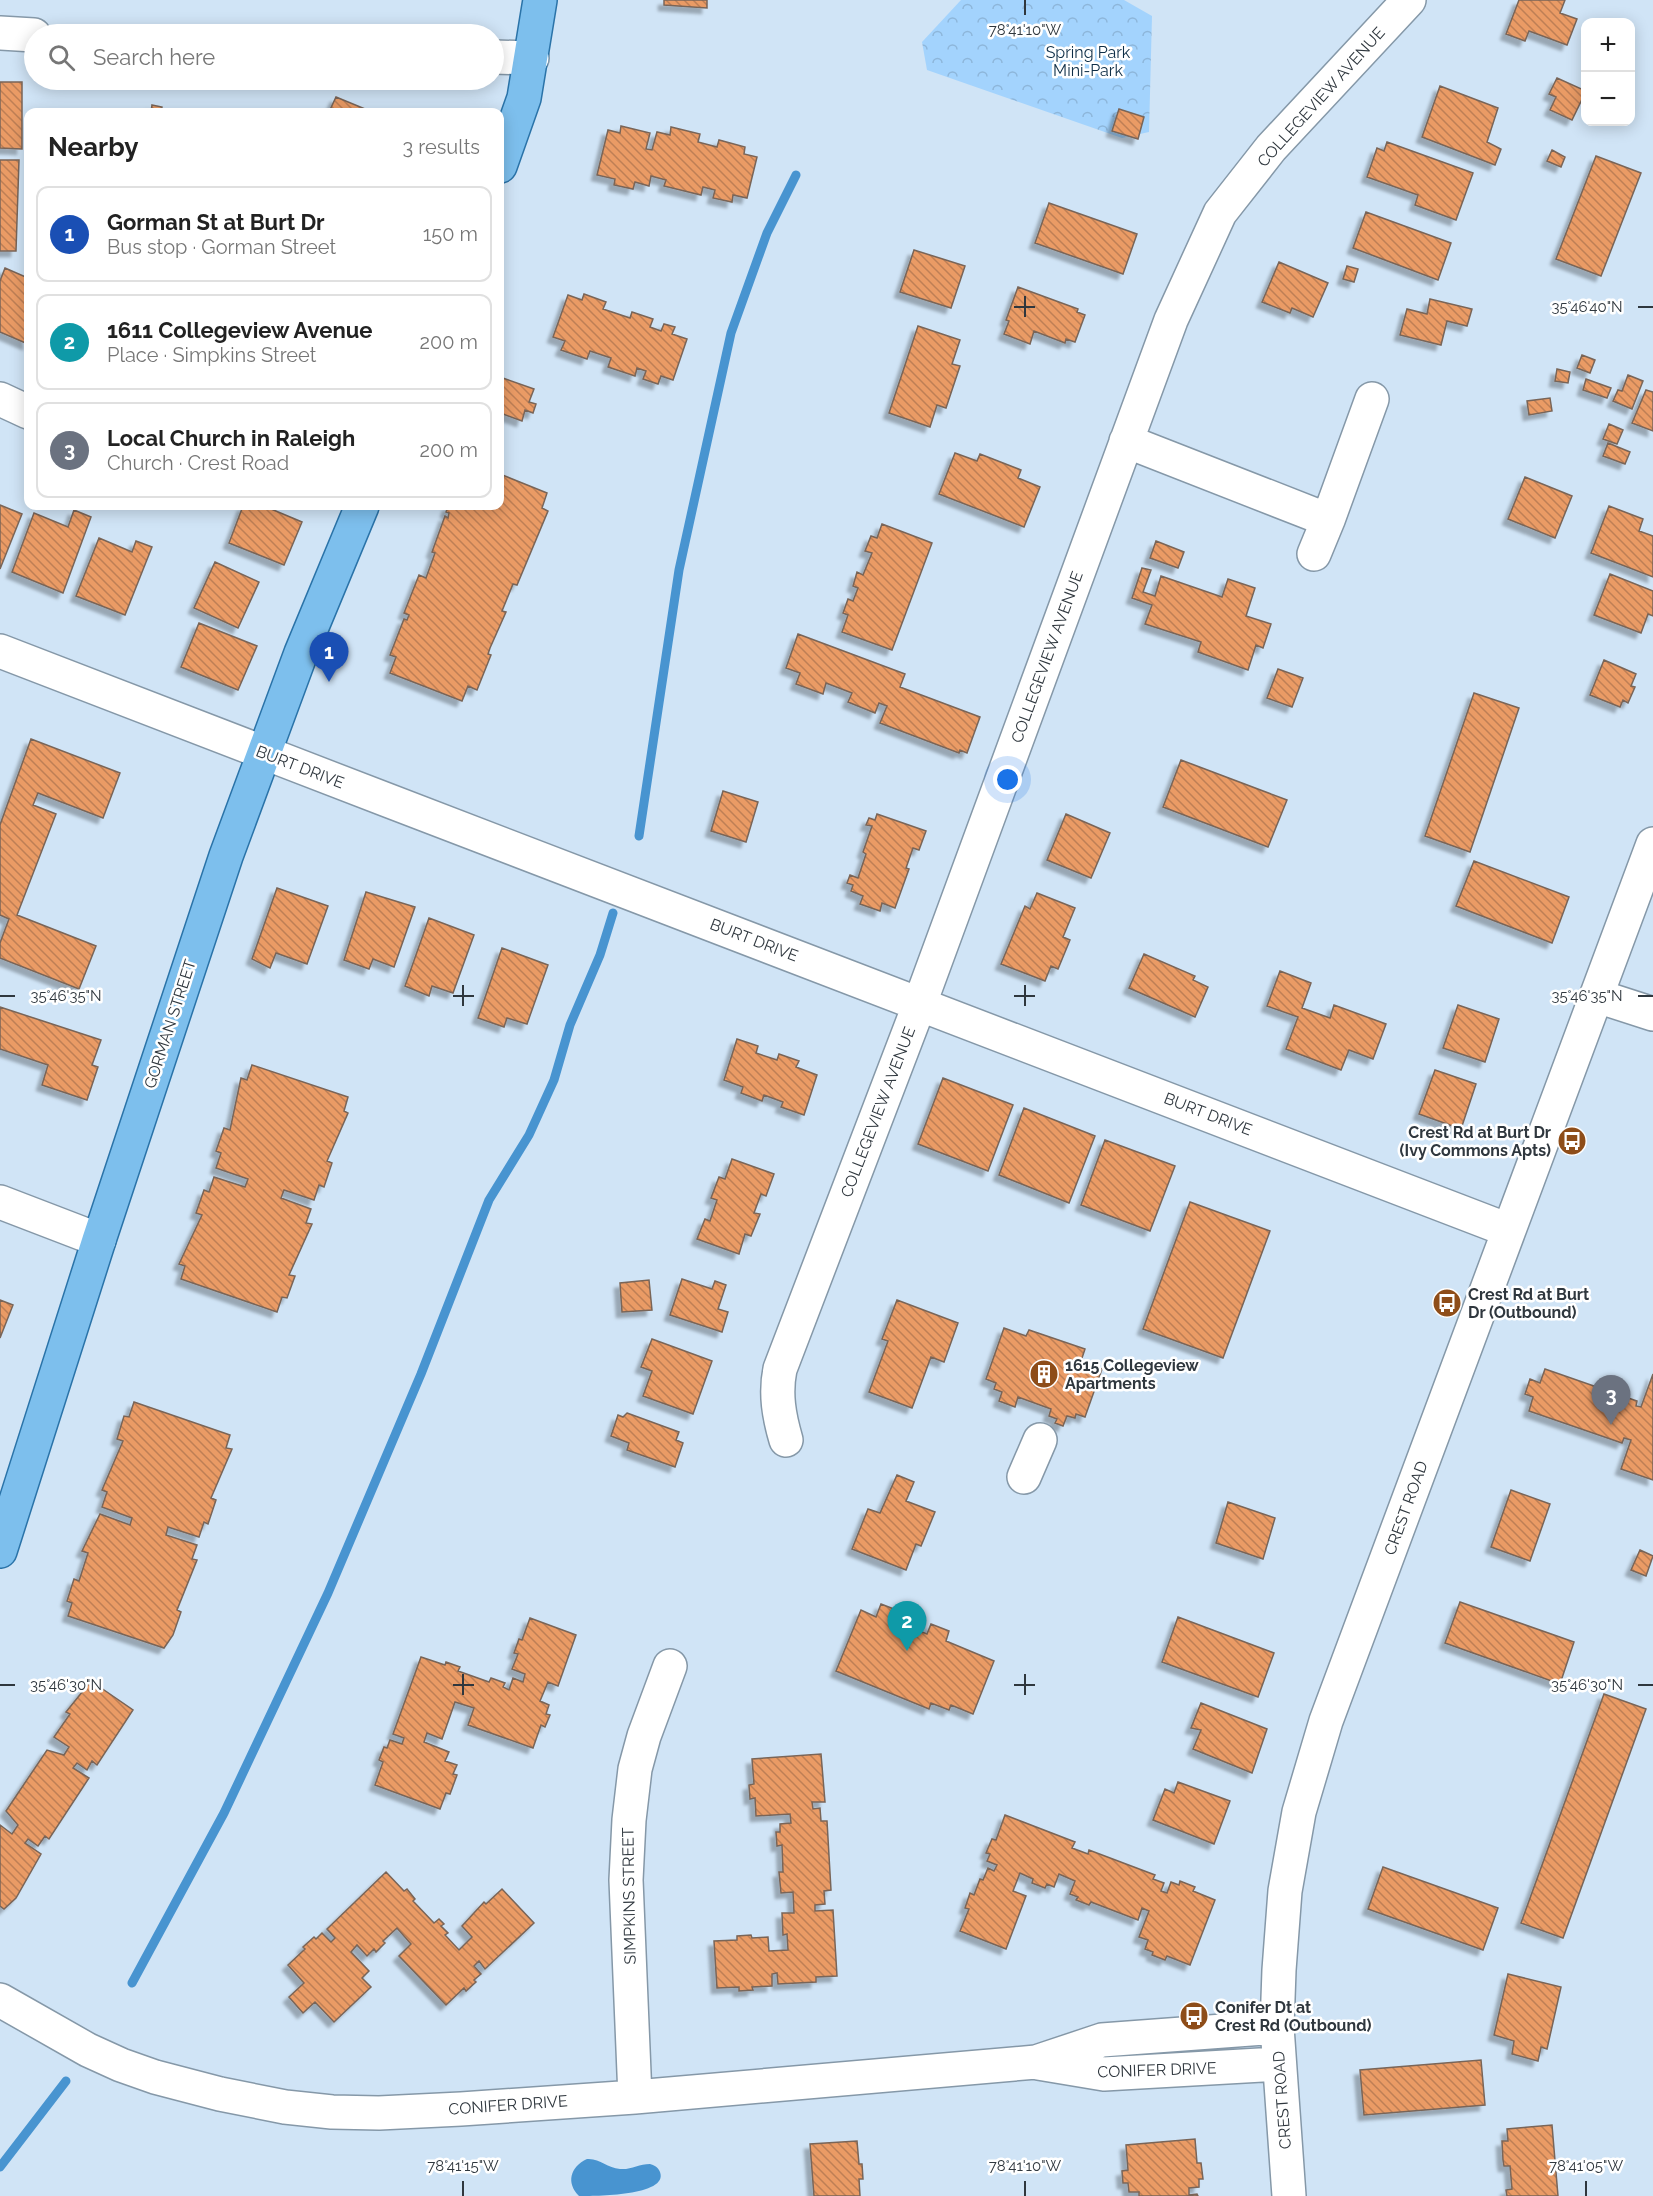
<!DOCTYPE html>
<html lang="en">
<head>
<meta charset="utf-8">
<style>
	body { margin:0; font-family:Raleway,sans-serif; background:#f6f6f6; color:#222 }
	.controls { position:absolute; right:18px; top:18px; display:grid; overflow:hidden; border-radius:12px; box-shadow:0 3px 15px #0003 }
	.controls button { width:54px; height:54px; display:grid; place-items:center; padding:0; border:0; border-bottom:2px solid #e0e0e0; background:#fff; color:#222; font:30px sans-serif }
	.you { position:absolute; left:1008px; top:780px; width:21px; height:21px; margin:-15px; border:4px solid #fff; border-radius:50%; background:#1a73e8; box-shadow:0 0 0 9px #1a73e833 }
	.badge { display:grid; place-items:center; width:39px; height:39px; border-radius:50%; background:#111827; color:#fff; font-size:20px; font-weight:700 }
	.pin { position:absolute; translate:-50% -50px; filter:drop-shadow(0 2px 3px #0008) }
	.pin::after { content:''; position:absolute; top:32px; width:21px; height:18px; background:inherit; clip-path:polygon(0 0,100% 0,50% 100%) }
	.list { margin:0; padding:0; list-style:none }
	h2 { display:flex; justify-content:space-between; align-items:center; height:78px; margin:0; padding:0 24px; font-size:26px }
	h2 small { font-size:20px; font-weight:400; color:#767676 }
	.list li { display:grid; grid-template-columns:39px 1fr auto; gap:18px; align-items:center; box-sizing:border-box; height:96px; margin:0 12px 12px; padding:0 12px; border:2px solid #e0e0e0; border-radius:12px }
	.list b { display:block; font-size:22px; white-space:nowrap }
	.list p { margin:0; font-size:20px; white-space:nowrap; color:#767676 }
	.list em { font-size:20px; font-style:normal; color:#767676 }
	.icon { flex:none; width:33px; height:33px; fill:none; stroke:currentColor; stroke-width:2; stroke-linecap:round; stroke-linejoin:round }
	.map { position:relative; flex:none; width:1653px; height:2196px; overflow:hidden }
	.search { position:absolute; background:#fff; box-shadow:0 3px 15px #0003; left:24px; top:24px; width:480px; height:66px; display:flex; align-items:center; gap:15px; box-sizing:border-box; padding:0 21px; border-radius:33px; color:#767676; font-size:22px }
	.panel { position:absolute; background:#fff; box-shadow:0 3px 15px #0003; left:24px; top:108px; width:480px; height:402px; border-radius:12px }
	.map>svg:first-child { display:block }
	.park { fill:url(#park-crowns) }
	.water { fill:#4894d0 }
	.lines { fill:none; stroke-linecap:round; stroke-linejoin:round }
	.stream { stroke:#4894d0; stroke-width:9 }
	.building { fill:url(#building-back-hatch); stroke:#796558; stroke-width:1.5; filter:url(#shadow) }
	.minor-casing { stroke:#8598a8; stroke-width:36 }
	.major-casing { stroke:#2a73a8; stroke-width:36 }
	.minor { stroke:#fff; stroke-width:33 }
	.major { stroke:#7dbfed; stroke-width:33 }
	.ticks { fill:none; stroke:#2f373e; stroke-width:2 }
	.labels { text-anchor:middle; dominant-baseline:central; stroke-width:5; stroke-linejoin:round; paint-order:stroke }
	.park-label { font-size:16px; fill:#0e2e47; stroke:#fff }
	.street-label { font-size:16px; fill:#2f373e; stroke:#fff }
	.poi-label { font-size:16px; font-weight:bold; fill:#2f373e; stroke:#fff; text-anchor:start }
	.ticks-label { font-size:15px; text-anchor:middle; fill:#2f373e; stroke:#fff; stroke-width:5; stroke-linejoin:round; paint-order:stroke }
</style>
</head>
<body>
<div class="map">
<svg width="1653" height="2196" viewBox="0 0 1653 2196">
	<defs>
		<pattern id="park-crowns" width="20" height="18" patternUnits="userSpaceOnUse" patternTransform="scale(1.5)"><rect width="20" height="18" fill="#a3d3fd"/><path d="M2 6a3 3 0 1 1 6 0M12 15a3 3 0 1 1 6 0" fill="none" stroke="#8db6da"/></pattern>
		<pattern id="building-back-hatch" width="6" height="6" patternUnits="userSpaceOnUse" patternTransform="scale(1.5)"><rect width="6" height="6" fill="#ea9b65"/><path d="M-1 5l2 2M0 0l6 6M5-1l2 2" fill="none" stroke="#be7f55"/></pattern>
		<filter id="shadow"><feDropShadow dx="-5.5" dy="5.5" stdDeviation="1.5" flood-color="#0004"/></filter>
	</defs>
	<rect width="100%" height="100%" fill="#d0e4f6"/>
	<path class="park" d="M961 0H1124L1152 16 1149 132 1122 138 927 70 922 42Z"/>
	<path class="water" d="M587 2159C600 2158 607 2168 620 2169 631 2170 639 2164 650 2164 654 2165 658 2167 660 2172 669 2196 594 2196 579 2196 566 2183 570 2167 587 2159Z"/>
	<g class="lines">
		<path class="stream" d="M639 836 679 570 731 333 767 233 796 175
			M132 1983 224 1813 328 1593 421 1374 489 1200 529 1135 554 1080 570 1025 600 955 613 913
			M0 2167 66 2081"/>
	</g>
	<path class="building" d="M664 0H707V8L664 5Z
		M1519 0H1565L1560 13 1577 19 1567 45 1529 31 1525 41 1506 34Z
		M1557 78 1586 91 1572 120 1550 110 1556 97 1549 94Z
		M0 82H22V149L0 148Z
		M1440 86 1498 108 1487 142 1501 149 1495 165 1422 137Z
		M336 97 370 111V112H329Z
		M152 105 162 107 161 112H165H133L134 110 151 112Z
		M1119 109 1144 117 1138 139 1112 131Z
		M621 126 650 133 646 149 652 150 657 132 670 135 671 127 700 134 698 142 717 147 719 140 745 147 744 154 757 157 747 198 733 195 732 202 713 198 715 190 703 187 701 195 664 186 666 180 651 176 649 186 635 182 633 189 614 185 615 179 597 175 608 130 620 133Z
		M1387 142 1473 173 1456 220 1415 205 1418 195 1367 177 1377 148 1384 151Z
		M1552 150 1565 157 1561 167 1547 161Z
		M1596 156 1641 173 1601 276 1556 259Z
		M0 160H19L16 251H0Z
		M1049 203 1137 234 1123 274 1035 243Z
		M1366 212 1451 243 1438 280 1353 248Z
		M914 250 965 266 951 308 900 292Z
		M1279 262 1328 283 1313 317 1292 308 1290 313 1262 302Z
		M1347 266 1358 269 1354 282 1343 279Z
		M5 268 28 278V344L0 332V281Z
		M1018 287 1078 309 1077 312 1085 315 1075 342 1066 339 1065 343 1034 331 1030 344 1004 334 1009 321 1006 320Z
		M584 294 606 302 603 309 630 318 632 312 653 319 650 327 661 331 664 324 675 327 672 334 687 339 673 380 661 376 658 384 643 379 646 371 637 368 635 376 608 367 611 358 590 351 587 359 561 350 565 341 553 337 568 295 582 300Z
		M1430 299 1472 309 1467 326 1447 321 1441 345 1400 335 1407 309 1427 314Z
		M918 326 960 340 952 364 960 366 946 408 937 405 930 427 889 413Z
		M1582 355 1595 360 1590 373 1577 368Z
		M1557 369 1570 372 1568 383 1555 381Z
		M1628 375 1643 381 1632 409 1613 401 1618 390 1622 391Z
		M500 377 534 389 529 402 536 404 533 413 525 410 522 421 500 413Z
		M1586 379 1611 388 1607 398 1583 390Z
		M1646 390 1653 392V431L1632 423Z
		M1550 398 1552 411 1529 415 1527 401Z
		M1609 424 1623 430 1617 444 1603 439Z
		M1608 443 1630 452 1625 464 1603 456Z
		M955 453 977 461 980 454 1021 470 1018 478 1040 487 1024 527 939 494Z
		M500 474 547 493 542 508 548 511 517 585 513 584 502 611 506 612 490 648 488 654 491 655 477 690 468 686 462 701 390 673 396 657 390 655 404 619 407 620 409 615 404 613 419 575 426 578 435 553 432 552 445 516 448 518 449 513 446 512 448 506H500Z
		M1525 477 1572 496 1555 538 1508 519Z
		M0 505 22 514 0 569Z
		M243 506H264L302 522 284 565 229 543Z
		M1609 506 1643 519 1639 531 1653 536V577L1591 553Z
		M74 510 91 517 63 593 12 572 34 513 68 527Z
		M882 524 932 543 892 650 842 632 848 615 843 613 848 599 853 601 858 588 853 586 857 572 863 575 872 553 865 551 871 536 877 538Z
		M99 538 132 552 136 541 152 547 125 615 76 596Z
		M1156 541 1184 552 1178 568 1150 558Z
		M215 562 259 582 238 628 194 608Z
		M1142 568 1151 570 1143 592 1155 596 1161 576 1222 597 1228 579 1255 588 1246 616 1271 624 1263 648 1256 645 1248 670 1198 652 1201 642 1145 624 1152 605 1132 598Z
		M1610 574 1653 591V616L1648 614 1641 633 1594 615Z
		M199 623 257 646 238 690 181 667Z
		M798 634 905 674 900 687 980 717 967 753 960 750 959 753 880 723 887 706 879 703 875 713 848 702 852 693 826 683 823 694 796 684 800 673 786 668Z
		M1604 660 1636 674 1631 686 1635 687 1628 703 1623 700 1620 707 1590 695Z
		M1278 669 1303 678 1292 707 1267 698Z
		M1474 693 1519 708 1470 852 1425 836Z
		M31 739 120 773 103 818 38 793 33 805 56 814 17 915 96 946 79 989 0 958V943L9 919 0 915V825Z
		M1181 760 1287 800 1268 847 1163 807Z
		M723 791 758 802 746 842 711 831Z
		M877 814 926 831 919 850 913 848 906 868 909 869 895 908 882 903 880 911 860 904 863 896 851 891 853 885 847 883 850 875 858 878 866 854 863 852 872 826 866 825 869 818 875 820Z
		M1066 814 1110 833 1091 878 1047 860Z
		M1474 861 1569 897 1552 943 1456 906Z
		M277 888 328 906 307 964 276 953 270 968 252 959Z
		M366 892 415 907 394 967 373 959 369 969 344 960Z
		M1037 893 1075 908 1063 937 1070 940 1058 969 1051 966 1045 981 1001 964 1025 906 1030 909Z
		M429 918 474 935 453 993 432 986 429 996 405 986Z
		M502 948 548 965 527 1024 507 1018 504 1027 478 1018Z
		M1144 954 1195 976 1193 980 1208 987 1195 1017 1129 988Z
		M1280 971 1311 983 1302 1008 1330 1018 1334 1005 1386 1024 1373 1059 1349 1050 1341 1070 1286 1049 1298 1017 1267 1006Z
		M1458 1005 1499 1019 1485 1062 1443 1048Z
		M0 1007 101 1040 92 1065 98 1067 87 1100 42 1085 48 1065 0 1049Z
		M737 1039 758 1046 756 1053 777 1060 779 1054 799 1061 796 1067 817 1075 804 1115 781 1107 783 1102 764 1095 762 1101 741 1093 743 1087 724 1080Z
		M252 1065 348 1097 344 1111 348 1113 327 1161 332 1163 324 1187 319 1185 314 1200 284 1190 281 1198 311 1209 306 1223 312 1224 289 1275 295 1276 287 1298 282 1297 277 1312 181 1279 185 1266 179 1264 202 1215 196 1213 204 1190 209 1192 214 1177 245 1187 248 1179 216 1168 221 1153 216 1151 224 1128 230 1130 241 1078 247 1080Z
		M1435 1070 1476 1084 1461 1129 1419 1114Z
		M943 1078 1013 1105 988 1171 918 1144Z
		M1024 1108 1095 1136 1069 1203 999 1175Z
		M1105 1140 1175 1166 1150 1231 1081 1205Z
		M732 1159 774 1174 766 1196 761 1194 754 1213 760 1214 751 1236 745 1234 739 1254 697 1239 705 1219 710 1221 717 1200 711 1198 719 1177 725 1179Z
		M1190 1202 1270 1231 1223 1358 1143 1329Z
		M682 1279 712 1289 715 1281 726 1285 718 1309 728 1312 722 1332 670 1315Z
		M649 1280 652 1310 622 1312 620 1283Z
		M0 1300 13 1305 0 1338Z
		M897 1300 958 1323 944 1362 931 1357 912 1408 869 1392 888 1341 882 1339Z
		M1004 1328 1026 1336 1029 1330 1085 1349 1081 1361 1102 1369 1085 1417 1076 1414 1075 1418 1067 1416 1063 1426 1055 1423 1057 1419 1049 1416 1051 1409 1018 1397 1015 1407 999 1401 1002 1392 994 1389 996 1383 986 1379Z
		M652 1339 712 1361 693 1414 643 1396 652 1371 641 1367Z
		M1545 1369 1637 1401 1636 1406 1641 1407 1653 1374V1480L1621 1469 1631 1440 1624 1438 1622 1443 1529 1411 1533 1397 1525 1394 1530 1379 1540 1383Z
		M134 1402 230 1435 226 1448 232 1449 211 1498 216 1500 208 1524 204 1522 199 1537 168 1527 166 1535 197 1545 192 1559 197 1560 177 1610 181 1612 173 1635 164 1648 68 1616 72 1603 67 1601 74 1579 79 1581 88 1553 82 1551 100 1514 130 1525 132 1518 102 1507 107 1492 102 1490 123 1441 117 1439 124 1416 129 1417Z
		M627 1413 679 1432 676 1440 683 1443 675 1467 627 1450 629 1443 611 1436 618 1415 623 1417Z
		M897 1475 914 1482 906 1501 935 1512 921 1546 916 1544 906 1570 852 1549 868 1509 880 1513Z
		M1511 1490 1550 1504 1530 1561 1491 1547Z
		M1228 1502 1275 1518 1263 1559 1216 1543Z
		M1640 1550 1653 1556 1646 1576 1631 1570Z
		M1460 1602 1574 1642 1560 1684 1445 1643Z
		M881 1604 899 1611 895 1621 927 1634 931 1624 949 1631 946 1641 994 1661 973 1714 951 1705 949 1710 931 1703 929 1709 836 1671 861 1610 876 1617Z
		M1178 1617 1274 1653 1258 1697 1162 1662Z
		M530 1618 576 1635 558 1686 548 1682 540 1701 549 1705 546 1714 550 1715 545 1727 541 1725 533 1748 468 1725 474 1708 455 1702 442 1739 427 1733 424 1742 449 1752 445 1761 457 1765 453 1774 457 1775 450 1794 446 1793 440 1809 375 1785 383 1762 379 1760 384 1747 387 1748 390 1740 402 1744 404 1738 393 1734 421 1657 445 1665 446 1662 460 1667 458 1671 489 1682 491 1678 505 1683 503 1687 509 1690 513 1678 523 1682 525 1674 512 1669 518 1654 514 1653 519 1639 522 1640Z
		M91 1681 133 1710 97 1765 92 1761 87 1770 77 1763 73 1768 89 1778 49 1839 45 1836 38 1846 28 1839 25 1843 41 1854 16 1898 4 1909 0 1906V1825L12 1834 18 1825 6 1811 47 1750 64 1755 69 1747 54 1737 70 1714 66 1712Z
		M1604 1694 1646 1709 1563 1938 1521 1923Z
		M1201 1703 1267 1729 1252 1773 1193 1749 1201 1730 1191 1728Z
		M821 1754 825 1802H812L813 1809 820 1808 821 1821H827L831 1890 824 1891 825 1904 815 1905V1911L833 1910 837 1976 816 1977V1982L778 1984 777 1973 772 1974V1986L752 1987 753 1990 739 1991V1987L717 1988 714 1941 737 1940V1936L751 1935 752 1938 768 1937 769 1951 788 1950 787 1934 783 1935 782 1913H794L793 1892 781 1893 779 1872H783L782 1845 777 1846 776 1832H780V1824L791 1823 790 1814 756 1816 755 1798 750 1799 749 1785 754 1784 752 1759Z
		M1178 1782 1230 1801 1214 1844 1153 1820 1165 1789 1174 1793Z
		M1005 1815 1075 1842 1072 1848 1088 1854 1089 1850 1155 1875 1153 1879 1164 1883 1161 1891 1167 1893 1171 1882 1179 1885 1180 1881 1195 1887 1193 1891 1215 1900 1190 1965 1167 1956 1165 1960 1152 1955 1153 1952 1145 1949 1148 1940 1139 1937 1149 1911 1142 1908 1138 1920 1091 1902 1089 1905 1076 1900 1078 1897 1070 1894 1075 1881 1059 1874 1054 1887 1047 1884 1045 1888 1032 1883 1033 1879 1020 1873 1013 1891 1026 1896 1006 1949 960 1931 969 1909 965 1908 970 1893 974 1895 980 1879 983 1880 988 1868 994 1871 997 1865 987 1861 990 1854 986 1853 992 1839 996 1840Z
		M1383 1867 1498 1908 1483 1950 1368 1909Z
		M386 1872 404 1891 407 1889 415 1899 413 1901 434 1923 439 1919 444 1924 441 1926 448 1933 445 1935 459 1950 472 1937 462 1926 484 1902 486 1904 502 1889 534 1923 485 1969 479 1961 474 1966 481 1974 474 1980 476 1982 466 1991 464 1988 446 2005 399 1956 411 1944 397 1928 383 1941 385 1943 376 1952 374 1949 367 1956 357 1945 351 1952 369 1971 362 1978 371 1987 334 2022 315 2002 303 2013 289 1997 304 1983 288 1965 305 1949 303 1947 314 1937 316 1939 322 1933 331 1942 335 1938 327 1929Z
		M1508 1974 1561 1987 1547 2049 1541 2047 1538 2061 1512 2054 1514 2041 1494 2035Z
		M1481 2060 1485 2105 1364 2115 1360 2070Z
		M1552 2125 1558 2196H1507L1506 2190 1512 2189 1510 2166H1504L1503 2160 1502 2141H1508L1507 2129Z
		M1195 2139 1197 2163H1201L1203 2179H1199V2187L1189 2188V2195L1197 2194 1198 2196H1139V2192H1129L1128 2183H1123L1122 2171 1128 2170 1126 2145Z
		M857 2141 859 2164H862L863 2179H859L860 2196H814L810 2144Z"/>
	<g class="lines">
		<g class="minor-casing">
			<path id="minor" d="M0 33 34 35
				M494 57 532 58
				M0 399 28 412
				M1126 441 1328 520 1372 399
				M1314 554 1328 520
				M0 651C502 846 1007 1034 1508 1230
				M1597 996 1653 1014
				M0 1202 99 1240
				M786 1440C779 1416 775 1394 780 1369L920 1003 1171 320 1220 213 1271 148 1409 0
				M1024 1477 1040 1440
				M0 2000 88 2050 121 2065 155 2077 220 2094 285 2107 332 2112 379 2113 461 2109 635 2097 1036 2062 1102 2040 1277 2027
				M1038 2063 1104 2074 1279 2064
				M635 2097 626 1880 629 1820 635 1769 644 1736 670 1666
				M1289 2196 1277 2027 1279 1970 1285 1891 1299 1812 1326 1721 1653 844"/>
		</g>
		<g class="major-casing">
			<path id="major" d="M500 166 524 98 540 0
				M0 1551 99 1240 226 856 301 653 362 506"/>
		</g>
		<use href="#minor" class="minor"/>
		<use href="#major" class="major"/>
	</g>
	<path class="ticks" d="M1025 0V15M1025 296V317M1014 307H1035M1638 307H1653M463 985V1006M1025 985V1006M0 996H15M453 996H474M1014 996H1035M1638 996H1653M463 1674V1695M1025 1674V1695M0 1685H15M453 1685H474M1014 1685H1035M1638 1685H1653M463 2181V2196M1025 2181V2196M1586 2181V2196"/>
	<defs>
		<g id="bus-disc" transform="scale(1.5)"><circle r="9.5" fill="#8e4d19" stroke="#fff"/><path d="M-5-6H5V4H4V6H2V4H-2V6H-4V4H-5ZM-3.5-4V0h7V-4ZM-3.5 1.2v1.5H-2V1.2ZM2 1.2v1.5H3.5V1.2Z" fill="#fff"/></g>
		<g id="building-disc" transform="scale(1.5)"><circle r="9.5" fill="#8e4d19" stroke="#fff"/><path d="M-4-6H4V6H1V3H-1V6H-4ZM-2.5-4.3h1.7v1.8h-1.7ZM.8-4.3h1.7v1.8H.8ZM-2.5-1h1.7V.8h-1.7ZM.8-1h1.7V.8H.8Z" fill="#fff"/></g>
	</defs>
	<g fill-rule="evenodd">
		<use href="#bus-disc" x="1572" y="1141"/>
		<use href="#bus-disc" x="1447" y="1303"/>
		<use href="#building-disc" x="1044" y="1374"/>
		<use href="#bus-disc" x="1194" y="2016"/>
	</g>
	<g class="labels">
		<g class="park-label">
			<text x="1088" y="52">Spring Park<tspan x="1088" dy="18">Mini-Park</tspan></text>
		</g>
		<g class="street-label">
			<text transform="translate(1321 97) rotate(-48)">COLLEGEVIEW AVENUE</text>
			<text transform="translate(1047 657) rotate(-70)">COLLEGEVIEW AVENUE</text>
			<text transform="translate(300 767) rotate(21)">BURT DRIVE</text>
			<text transform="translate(754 940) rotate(21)">BURT DRIVE</text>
			<text transform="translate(170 1024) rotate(-72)">GORMAN STREET</text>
			<text transform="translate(878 1112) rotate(-69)">COLLEGEVIEW AVENUE</text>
			<text transform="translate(1208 1114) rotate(21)">BURT DRIVE</text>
			<text transform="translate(1406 1508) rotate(-70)">CREST ROAD</text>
			<text transform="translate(629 1896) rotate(-91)">SIMPKINS STREET</text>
			<text transform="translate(1157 2070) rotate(-2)">CONIFER DRIVE</text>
			<text transform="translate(1282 2100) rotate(-94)">CREST ROAD</text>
			<text transform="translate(508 2105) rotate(-4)">CONIFER DRIVE</text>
		</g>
		<g class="poi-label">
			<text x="1551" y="1132" text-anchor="end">Crest Rd at Burt Dr<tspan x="1551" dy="18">(Ivy Commons Apts)</tspan></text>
			<text x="1468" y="1294">Crest Rd at Burt<tspan x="1468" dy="18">Dr (Outbound)</tspan></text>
			<text x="1065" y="1365">1615 Collegeview<tspan x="1065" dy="18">Apartments</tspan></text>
			<text x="1215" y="2007">Conifer Dt at<tspan x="1215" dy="18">Crest Rd (Outbound)</tspan></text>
		</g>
	</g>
	<g class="ticks-label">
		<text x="1025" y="35">78°41'10"W</text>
		<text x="1587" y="312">35°46'40"N</text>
		<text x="66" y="1001">35°46'35"N</text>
		<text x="1587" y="1001">35°46'35"N</text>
		<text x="66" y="1690">35°46'30"N</text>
		<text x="1587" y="1690">35°46'30"N</text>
		<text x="463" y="2171">78°41'15"W</text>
		<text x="1025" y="2171">78°41'10"W</text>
		<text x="1586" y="2171">78°41'05"W</text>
	</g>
</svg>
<div class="controls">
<button>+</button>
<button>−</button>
</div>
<div class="you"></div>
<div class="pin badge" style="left:329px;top:682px;background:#1a4fb4">1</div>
<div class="pin badge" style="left:907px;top:1651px;background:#0f9aa8">2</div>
<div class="pin badge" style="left:1611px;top:1425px;background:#6b7280">3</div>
<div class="search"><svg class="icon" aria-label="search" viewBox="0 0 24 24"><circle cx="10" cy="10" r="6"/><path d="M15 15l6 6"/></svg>Search here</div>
<section class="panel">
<h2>Nearby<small>3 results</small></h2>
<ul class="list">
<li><span class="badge" style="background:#1a4fb4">1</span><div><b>Gorman St at Burt Dr</b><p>Bus stop · Gorman Street</p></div><em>150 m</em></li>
<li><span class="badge" style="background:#0f9aa8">2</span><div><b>1611 Collegeview Avenue</b><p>Place · Simpkins Street</p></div><em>200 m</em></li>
<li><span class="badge" style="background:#6b7280">3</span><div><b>Local Church in Raleigh</b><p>Church · Crest Road</p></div><em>200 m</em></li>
</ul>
</section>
</div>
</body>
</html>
